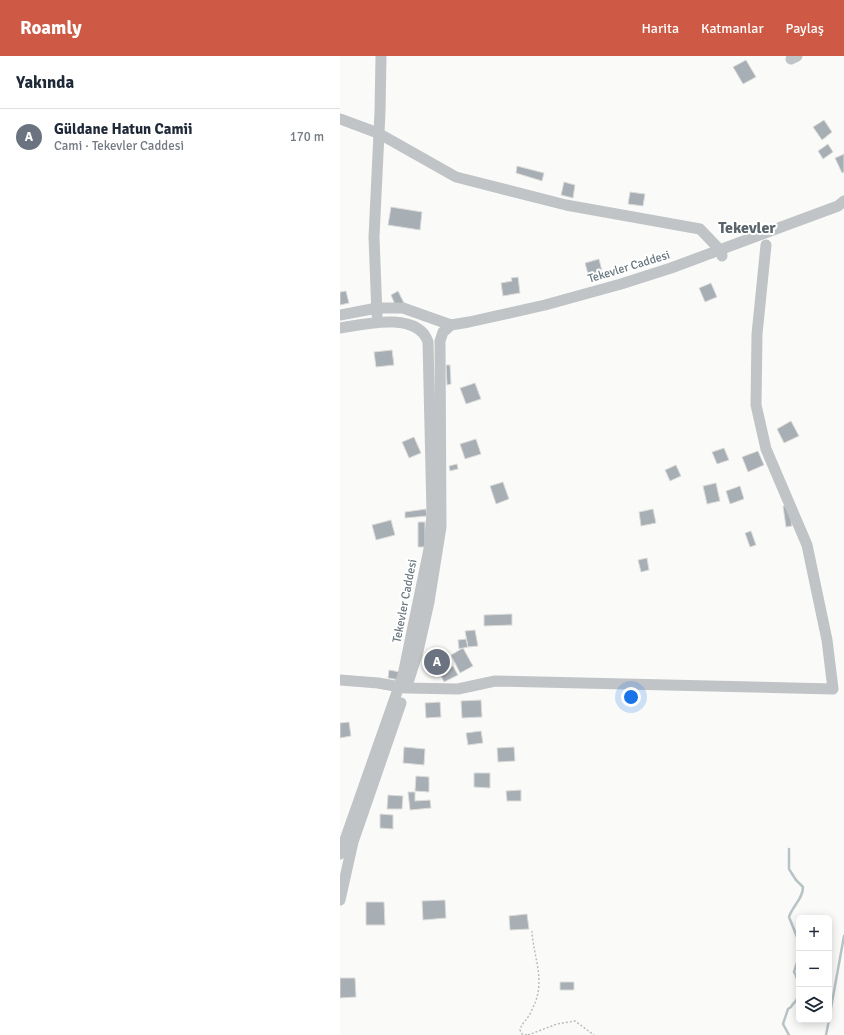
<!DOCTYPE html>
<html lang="tr">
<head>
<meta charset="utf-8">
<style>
	body { margin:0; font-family:Signika,sans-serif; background:#f6f6f7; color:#1f2937 }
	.controls { position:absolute; right:12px; bottom:12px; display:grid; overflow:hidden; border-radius:6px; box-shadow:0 2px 10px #0003 }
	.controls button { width:36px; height:36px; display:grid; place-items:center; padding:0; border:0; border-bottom:1px solid #e0e1e3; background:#fff; color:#1f2937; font:20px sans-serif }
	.you { position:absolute; left:291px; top:641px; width:14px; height:14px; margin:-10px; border:3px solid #fff; border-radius:50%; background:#1a73e8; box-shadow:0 0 0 6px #1a73e833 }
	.badge { display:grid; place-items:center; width:26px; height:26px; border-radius:50%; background:#ce5944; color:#fff; font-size:13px; font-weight:700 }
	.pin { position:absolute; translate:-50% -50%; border:2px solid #fff; box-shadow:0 1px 4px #0006 }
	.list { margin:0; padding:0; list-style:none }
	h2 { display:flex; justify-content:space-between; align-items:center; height:52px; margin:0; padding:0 16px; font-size:17px }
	h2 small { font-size:13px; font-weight:400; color:#747a83 }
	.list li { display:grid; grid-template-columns:26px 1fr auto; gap:12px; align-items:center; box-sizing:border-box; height:56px; padding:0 16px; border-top:1px solid #e0e1e3 }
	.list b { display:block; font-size:15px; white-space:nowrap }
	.list p { margin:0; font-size:13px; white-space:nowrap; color:#747a83 }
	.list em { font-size:13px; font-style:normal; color:#747a83 }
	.icon { flex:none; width:22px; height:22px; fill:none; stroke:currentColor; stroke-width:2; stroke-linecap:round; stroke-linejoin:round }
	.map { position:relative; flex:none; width:504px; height:979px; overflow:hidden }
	header { display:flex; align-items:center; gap:24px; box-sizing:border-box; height:56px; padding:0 20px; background:#ce5944; color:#fff }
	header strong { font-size:19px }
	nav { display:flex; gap:22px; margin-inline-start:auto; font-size:14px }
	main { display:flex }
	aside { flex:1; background:#fff }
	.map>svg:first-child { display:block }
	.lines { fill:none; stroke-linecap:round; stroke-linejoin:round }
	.stream { stroke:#b8c3c6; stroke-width:2.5 }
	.building { fill:#a8afb4; stroke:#dcdcda }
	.path { stroke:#babec0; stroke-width:1.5; stroke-dasharray:2 2; stroke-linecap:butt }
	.minor { stroke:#c0c4c7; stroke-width:11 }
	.labels { text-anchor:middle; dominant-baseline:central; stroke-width:4; stroke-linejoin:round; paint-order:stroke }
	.street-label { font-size:12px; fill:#68777f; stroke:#fff }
	.district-label { font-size:16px; font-weight:bold; fill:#5a656b; stroke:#fff }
</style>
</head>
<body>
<header>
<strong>Roamly</strong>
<nav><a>Harita</a><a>Katmanlar</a><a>Paylaş</a></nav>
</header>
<main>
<aside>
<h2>Yakında<small></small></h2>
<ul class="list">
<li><span class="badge" style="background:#6b7280">A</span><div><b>Güldane Hatun Camii</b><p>Cami · Tekevler Caddesi</p></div><em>170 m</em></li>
</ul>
</aside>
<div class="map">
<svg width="504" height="979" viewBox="0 0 504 979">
	<rect width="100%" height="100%" fill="#fafaf8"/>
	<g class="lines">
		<path class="stream" d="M449 793V813L456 824 463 831C463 843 453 849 449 861L459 886
			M489 963 504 880
			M449 979 443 968 448 953 451 951C452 948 456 946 457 943 458 935 459 922 454 916L459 900
			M486 979 489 964"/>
	</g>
	<path class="building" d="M406 4 416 21 403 28 393 11Z
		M484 64 492 76 482 84 473 71Z
		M488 88 493 96 483 103 478 95Z
		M504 98V116L502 117 495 102Z
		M177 110 204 117 202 125 176 117Z
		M224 126 235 129 233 142 221 139Z
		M290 136 305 138 303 150 288 148Z
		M51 151 82 156 80 174 48 169Z
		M259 203 263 219 249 222 245 207Z
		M178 221 180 237 163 240 161 227 172 225 171 222Z
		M371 227 377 241 365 246 359 232Z
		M6 235 9 247 0 249V236Z
		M58 235 64 247 56 251 51 239Z
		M52 294 54 309 36 311 34 296Z
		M106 309H110L111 328 107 329Z
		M135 327 141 343 126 348 120 332Z
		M451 365 459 380 444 387 437 373Z
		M74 381 81 397 69 402 62 386Z
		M136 383 141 398 125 403 120 388Z
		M384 392 389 404 377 408 372 396Z
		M418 395 424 409 408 416 402 401Z
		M117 408 118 413 110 415 109 410Z
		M336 409 341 420 330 425 325 414Z
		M163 426 169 443 156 448 150 430Z
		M376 427 380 445 367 448 363 430Z
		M400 430 404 443 390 448 386 435Z
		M443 450H449L452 470 446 471Z
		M86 453 87 460 65 462V456Z
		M313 453 316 467 301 470 299 456Z
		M51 464 55 479 36 484 32 469Z
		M78 466H85V491H78Z
		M411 475 416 489 410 491 405 477Z
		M307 502 309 514 301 516 298 504Z
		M172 558V569L144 570V559Z
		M135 574 138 590 128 591 125 575Z
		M126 583 128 591 119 593 118 584Z
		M123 592 133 610 120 617 111 599Z
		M99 597 108 605 96 618 87 609Z
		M113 610 118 619 104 626 100 618Z
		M49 614 60 616 59 624 48 622Z
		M141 644 142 661 122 662 121 645Z
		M100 646 101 661 86 662 85 647Z
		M9 666 11 680 0 682V667Z
		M141 675 143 687 128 689 126 677Z
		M64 691 85 693 84 709 63 707Z
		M174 691 175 705 158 706 157 692Z
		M134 717H150V732L134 731Z
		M76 720 89 721V736L75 735Z
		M181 734V745H167L166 735Z
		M68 736H75V745L90 744 91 752 70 754Z
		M48 739 63 740 62 753H47Z
		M40 758 53 759V773L40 772Z
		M105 844 106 862 83 864 82 845Z
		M26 846H44L45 869H26Z
		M187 858 189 873 170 874 169 860Z
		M0 922H15L16 941 0 942Z
		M220 926H234V934H220Z"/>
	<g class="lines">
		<path class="path" d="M187 979 182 978 180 974C182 967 185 966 188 961 191 957 193 951 195 947 205 922 193 899 192 875
			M188 979 217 968 235 965 254 979"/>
		<path class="minor" d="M451 3 457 0
			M0 63 38 77 116 121 226 149 360 173 381 195 382 200
			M0 259 37 252H63L111 269 129 266 205 249 281 228 331 212 498 150 504 145
			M37 259 34 181 40 56 41 0
			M0 272C24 268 78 255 88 286L92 457 89 493 63 619 0 798
			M0 624 38 627 66 632 118 633 155 625 493 633 487 584 467 489 426 393 416 349 417 278 426 189
			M67 630 78 595 89 546 101 471 100 285 103 276 111 269
			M0 844 13 786 61 647"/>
	</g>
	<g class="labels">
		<g class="street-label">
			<text transform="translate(289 211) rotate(-17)">Tekevler Caddesi</text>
			<text transform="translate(65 545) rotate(-79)">Tekevler Caddesi</text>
		</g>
		<g class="district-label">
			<text x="407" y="172">Tekevler</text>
		</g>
	</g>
</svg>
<div class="controls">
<button>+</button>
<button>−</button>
<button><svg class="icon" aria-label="layers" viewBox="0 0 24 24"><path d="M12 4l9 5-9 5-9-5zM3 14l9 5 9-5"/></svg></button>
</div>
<div class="you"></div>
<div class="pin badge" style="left:97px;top:606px;background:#6b7280">A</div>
</div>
</main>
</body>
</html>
